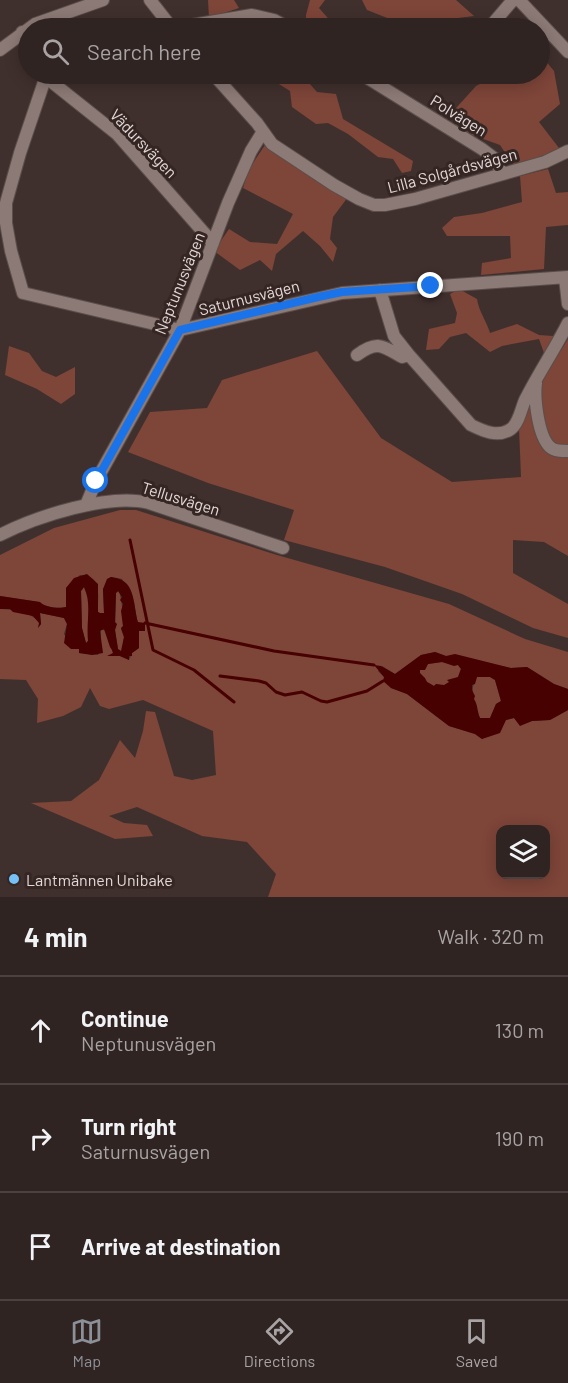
<!DOCTYPE html>
<html lang="en">
<head>
<meta charset="utf-8">
<style>
	body { margin:0; font-family:Barlow,sans-serif; background:#3c302f; color:#f1f3f6 }
	.controls { position:absolute; right:18px; bottom:18px; display:grid; overflow:hidden; border-radius:12px; box-shadow:0 3px 15px #0003 }
	.controls button { width:54px; height:54px; display:grid; place-items:center; padding:0; border:0; border-bottom:2px solid #4b4140; background:#302422; color:#f1f3f6; font:30px sans-serif }
	.stop { position:absolute; width:18px; height:18px; margin:-14px; border:4px solid #1a73e8; border-radius:50%; background:#fff }
	.stop.end { background:#1a73e8; border-color:#fff; box-shadow:0 2px 6px #0008 }
	.list { margin:0; padding:0; list-style:none }
	h2 { display:flex; justify-content:space-between; align-items:center; height:78px; margin:0; padding:0 24px; font-size:26px }
	h2 small { font-size:20px; font-weight:400; color:#a8a4a5 }
	.list li { display:grid; grid-template-columns:39px 1fr auto; gap:18px; align-items:center; box-sizing:border-box; height:108px; padding:0 24px; border-top:2px solid #4b4140 }
	.list b { display:block; font-size:22px; white-space:nowrap }
	.list p { margin:0; font-size:20px; white-space:nowrap; color:#a8a4a5 }
	.list em { font-size:20px; font-style:normal; color:#a8a4a5 }
	.icon { flex:none; width:33px; height:33px; fill:none; stroke:currentColor; stroke-width:2; stroke-linecap:round; stroke-linejoin:round }
	.map { position:relative; flex:none; width:568px; height:897px; overflow:hidden }
	.search { position:absolute; background:#302422; box-shadow:0 3px 15px #0003; left:18px; right:18px; top:18px; height:66px; display:flex; align-items:center; gap:15px; box-sizing:border-box; padding:0 21px; border-radius:33px; color:#a8a4a5; font-size:22px }
	.sheet { height:402px; background:#302422 }
	nav { display:flex; justify-content:space-around; align-items:center; box-sizing:border-box; height:84px; border-top:2px solid #4b4140; background:#302422; font-size:16px; color:#a8a4a5 }
	nav a { display:grid; justify-items:center; gap:3px }
	nav .on { color:#8c9099 }
	.map>svg:first-child { display:block }
	.green { fill:#7e4539; fill-rule:evenodd }
	.water { fill:#470100; fill-rule:evenodd }
	.lines { fill:none; stroke-linecap:round; stroke-linejoin:round }
	.stream { stroke:#470100; stroke-width:3 }
	.minor-casing { stroke:#5b4e4b; stroke-width:14 }
	.minor { stroke:#8c7a76; stroke-width:12 }
	.route { stroke:#1a73e8; stroke-width:8 }
	.poi-dot { fill:#76c0f7; stroke:#352623; stroke-width:2 }
	.labels { text-anchor:middle; dominant-baseline:central; stroke-width:6; stroke-linejoin:round; paint-order:stroke }
	.street-label { font-size:16px; fill:#e2d8d6; stroke:#352623 }
	.poi-label { font-size:16px; fill:#e2d8d6; stroke:#352623; text-anchor:start }
</style>
</head>
<body>
<div class="map">
<svg width="568" height="897" viewBox="0 0 568 897">
	<rect width="100%" height="100%" fill="#40302d"/>
	<path class="green" d="M208 0H234L239 8 209 18Z
		M310 0H325L319 8 334 25 360 27V28H306V15Z
		M362 0H456L474 16 442 20 436 28H407L405 25 367 10Z
		M540 54 554 71 560 104 539 122 559 148 516 169 500 145 464 132 448 117 476 86 499 74H540Z
		M263 74H301L317 92 336 94 343 119 413 161 411 171 402 173 393 159 378 157 348 134 328 123 316 124 292 107 290 91Z
		M267 142 348 197 333 217 330 239 337 248 333 262 320 246 303 231 276 254 272 271 260 260 240 270 214 251 229 229 250 242 277 244 293 214 243 188 249 169Z
		M548 169 556 193 568 192V225L546 227 544 269 481 275 482 263 511 258 510 236H447L442 228 454 217 482 213 522 202 520 176Z
		M459 289 477 299C479 312 486 320 490 333L517 324 539 335 553 336 562 322 554 343 544 353 539 339 502 346 490 352 466 333 450 337 439 349 426 350 429 329 455 323 457 313 450 294Z
		M568 339V556L544 542 513 540V573L568 604V638L533 628 462 594 385 567 284 540 294 510 208 483 128 452 150 412 207 408 222 380 317 351 381 438 452 482 521 477 519 428 541 382Z
		M9 346 29 353 42 371 56 377 75 367V394L61 404 37 389 5 375Z
		M120 510H136L277 555 449 604 525 639 568 652V689L554 684 527 667 511 668 446 656 435 652 421 655 395 674 382 666 378 671 384 677 391 688 407 694 449 726 475 734 482 739 506 720 514 718 520 725 532 721 550 720 568 710V897H268L276 874 247 842 202 836 137 807 109 816 124 823 147 825 153 836 115 839 31 803 71 801 99 780 120 740 135 758 143 731 146 711 155 712 174 776 192 780 216 775 213 731 143 700 109 709 100 706 90 688 81 707 63 716 37 723 38 699 26 680 0 679V609C14 609 31 612 40 623L38 628 41 624 40 613 64 618 67 624 64 634 73 648 80 649V653L98 655 101 650V629L106 631 113 653 129 660 132 653 139 648V631L134 602 122 579 112 577 103 589 104 613H100L98 612C97 595 104 576 80 575L66 588V607C59 609 44 607 39 602L0 596V555L54 528ZM500 830H546V874H500Z
		M84 587 89 601 88 641 86 643 82 628 81 591Z
		M119 591C123 604 122 612 123 626L121 629 124 637 122 652 118 649 115 630 116 593Z
		M442 662 458 665 461 669 458 677 444 686 436 684 434 686 427 682 419 673 420 670 428 664Z
		M477 677H490L495 680 501 701 496 704 490 718H480C475 704 468 690 477 677Z"/>
	<path class="water" d="M87 574 98 584V612L100 613H104L103 589 107 579C113 576 109 577 116 578 136 582 133 606 138 622L145 623V631H139V648L132 653V656H129V660L120 656H107L113 653 112 650 110 647 104 629 100 631 103 653 92 655 79 653V649H71L64 643 67 624 64 618 40 613 41 624 38 628 39 623 33 616 13 612 10 609H0V596L40 602C44 607 59 609 66 607V588L74 578ZM84 587C92 604 86 621 88 641L86 643 82 628 81 591ZM118 591 122 597 120 600 123 604 121 611 123 626 121 628 124 637 121 651 118 649 115 630 117 624 115 622 116 593Z
		M435 652 446 656 455 654 511 668 527 667 554 684 568 689V710L550 720 532 721 520 726 514 718 506 720 500 733 482 739 475 734 449 726 407 694 391 688 383 681 384 677 374 665 381 666 395 674 421 655ZM442 662 454 666 458 665 461 669 458 677 447 680 449 682 444 685 436 684 434 686 427 682 425 678 420 673V670H425L428 664ZM477 677H490L495 680 501 701 496 704 490 718H480C477 711 478 705 474 699L475 696 472 690V685L475 684Z"/>
	<g class="lines">
		<path class="stream" d="M130 540 153 650 194 670 234 702
			M145 623 274 651 374 665
			M220 676 259 681 266 683 276 692 285 695 302 692 321 701 327 702 367 691 383 681"/>
		<g class="minor-casing">
			<path id="minor" d="M150 0 172 28
				M519 0 568 52
				M174 28 252 15 274 20 289 28
				M489 28 513 0
				M22 32 28 44
				M0 50 35 24 103 0
				M45 74 53 83 117 134 213 243
				M213 74 257 123 272 144 334 185 359 199 374 205H385L415 199 545 162 568 151
				M361 74 482 149 494 158 502 173
				M46 76 20 153 6 203V223L11 251 23 293 180 330 342 293 568 277
				M565 278 568 304
				M357 355C378 339 384 347 402 357L409 355 394 336 380 290
				M409 355 471 425C483 431 498 438 511 429 519 423 521 409 525 400 538 374 555 349 568 323
				M536 383C534 398 538 436 550 447 554 451 562 451 568 451
				M86 505 96 481 180 330 228 203 251 151 262 133
				M0 535C37 516 109 493 149 503L283 548"/>
		</g>
		<use href="#minor" class="minor"/>
	</g>
	<g class="lines">
		<path class="route" d="M96 481 180 330 318 297 342 292 431 286"/>
	</g>
	<circle class="poi-dot" cx="14" cy="879" r="6"/>
	<g class="labels">
		<g class="street-label">
			<text transform="translate(459 115) rotate(32)">Polvägen</text>
			<text transform="translate(144 143) rotate(46)">Vädursvägen</text>
			<text transform="translate(452 170) rotate(-15)">Lilla Solgårdsvägen</text>
			<text transform="translate(179 283) rotate(-68)">Neptunusvägen</text>
			<text transform="translate(249 297) rotate(-14)">Saturnusvägen</text>
			<text transform="translate(181 498) rotate(17)">Tellusvägen</text>
		</g>
		<g class="poi-label">
			<text x="26" y="879">Lantmännen Unibake</text>
		</g>
	</g>
</svg>
<div class="controls">
<button><svg class="icon" aria-label="layers" viewBox="0 0 24 24"><path d="M12 4l9 5-9 5-9-5zM3 14l9 5 9-5"/></svg></button>
</div>
<div class="stop" style="left:96px;top:481px"></div>
<div class="stop end" style="left:431px;top:286px"></div>
<div class="search"><svg class="icon" aria-label="search" viewBox="0 0 24 24"><circle cx="10" cy="10" r="6"/><path d="M15 15l6 6"/></svg>Search here</div>
</div>
<section class="sheet">
<h2>4 min<small>Walk · 320 m</small></h2>
<ul class="list">
<li><svg class="icon" aria-label="ahead" viewBox="0 0 24 24"><path d="M12 20V5M6 11l6-6 6 6"/></svg><div><b>Continue</b><p>Neptunusvägen</p></div><em>130 m</em></li>
<li><svg class="icon" aria-label="right" viewBox="0 0 24 24"><path d="M7 20v-9h11M14 6l5 5-5 5"/></svg><div><b>Turn right</b><p>Saturnusvägen</p></div><em>190 m</em></li>
<li><svg class="icon" aria-label="arrive" viewBox="0 0 24 24"><path d="M6 21V4h12l-3 4 3 4H6"/></svg><div><b>Arrive at destination</b></div></li>
</ul>
</section>
<nav>
<a class="on"><svg class="icon" aria-label="map" viewBox="0 0 24 24"><path d="M3 6l6-2 6 2 6-2v14l-6 2-6-2-6 2zM9 4v14M15 6v14"/></svg>Map</a>
<a><svg class="icon" aria-label="directions" viewBox="0 0 24 24"><path d="M12 3l9 9-9 9-9-9zM9 14v-3h6M13 9l2 2-2 2"/></svg>Directions</a>
<a><svg class="icon" aria-label="saved" viewBox="0 0 24 24"><path d="M7 4h10v16l-5-4-5 4z"/></svg>Saved</a>
</nav>
</body>
</html>
